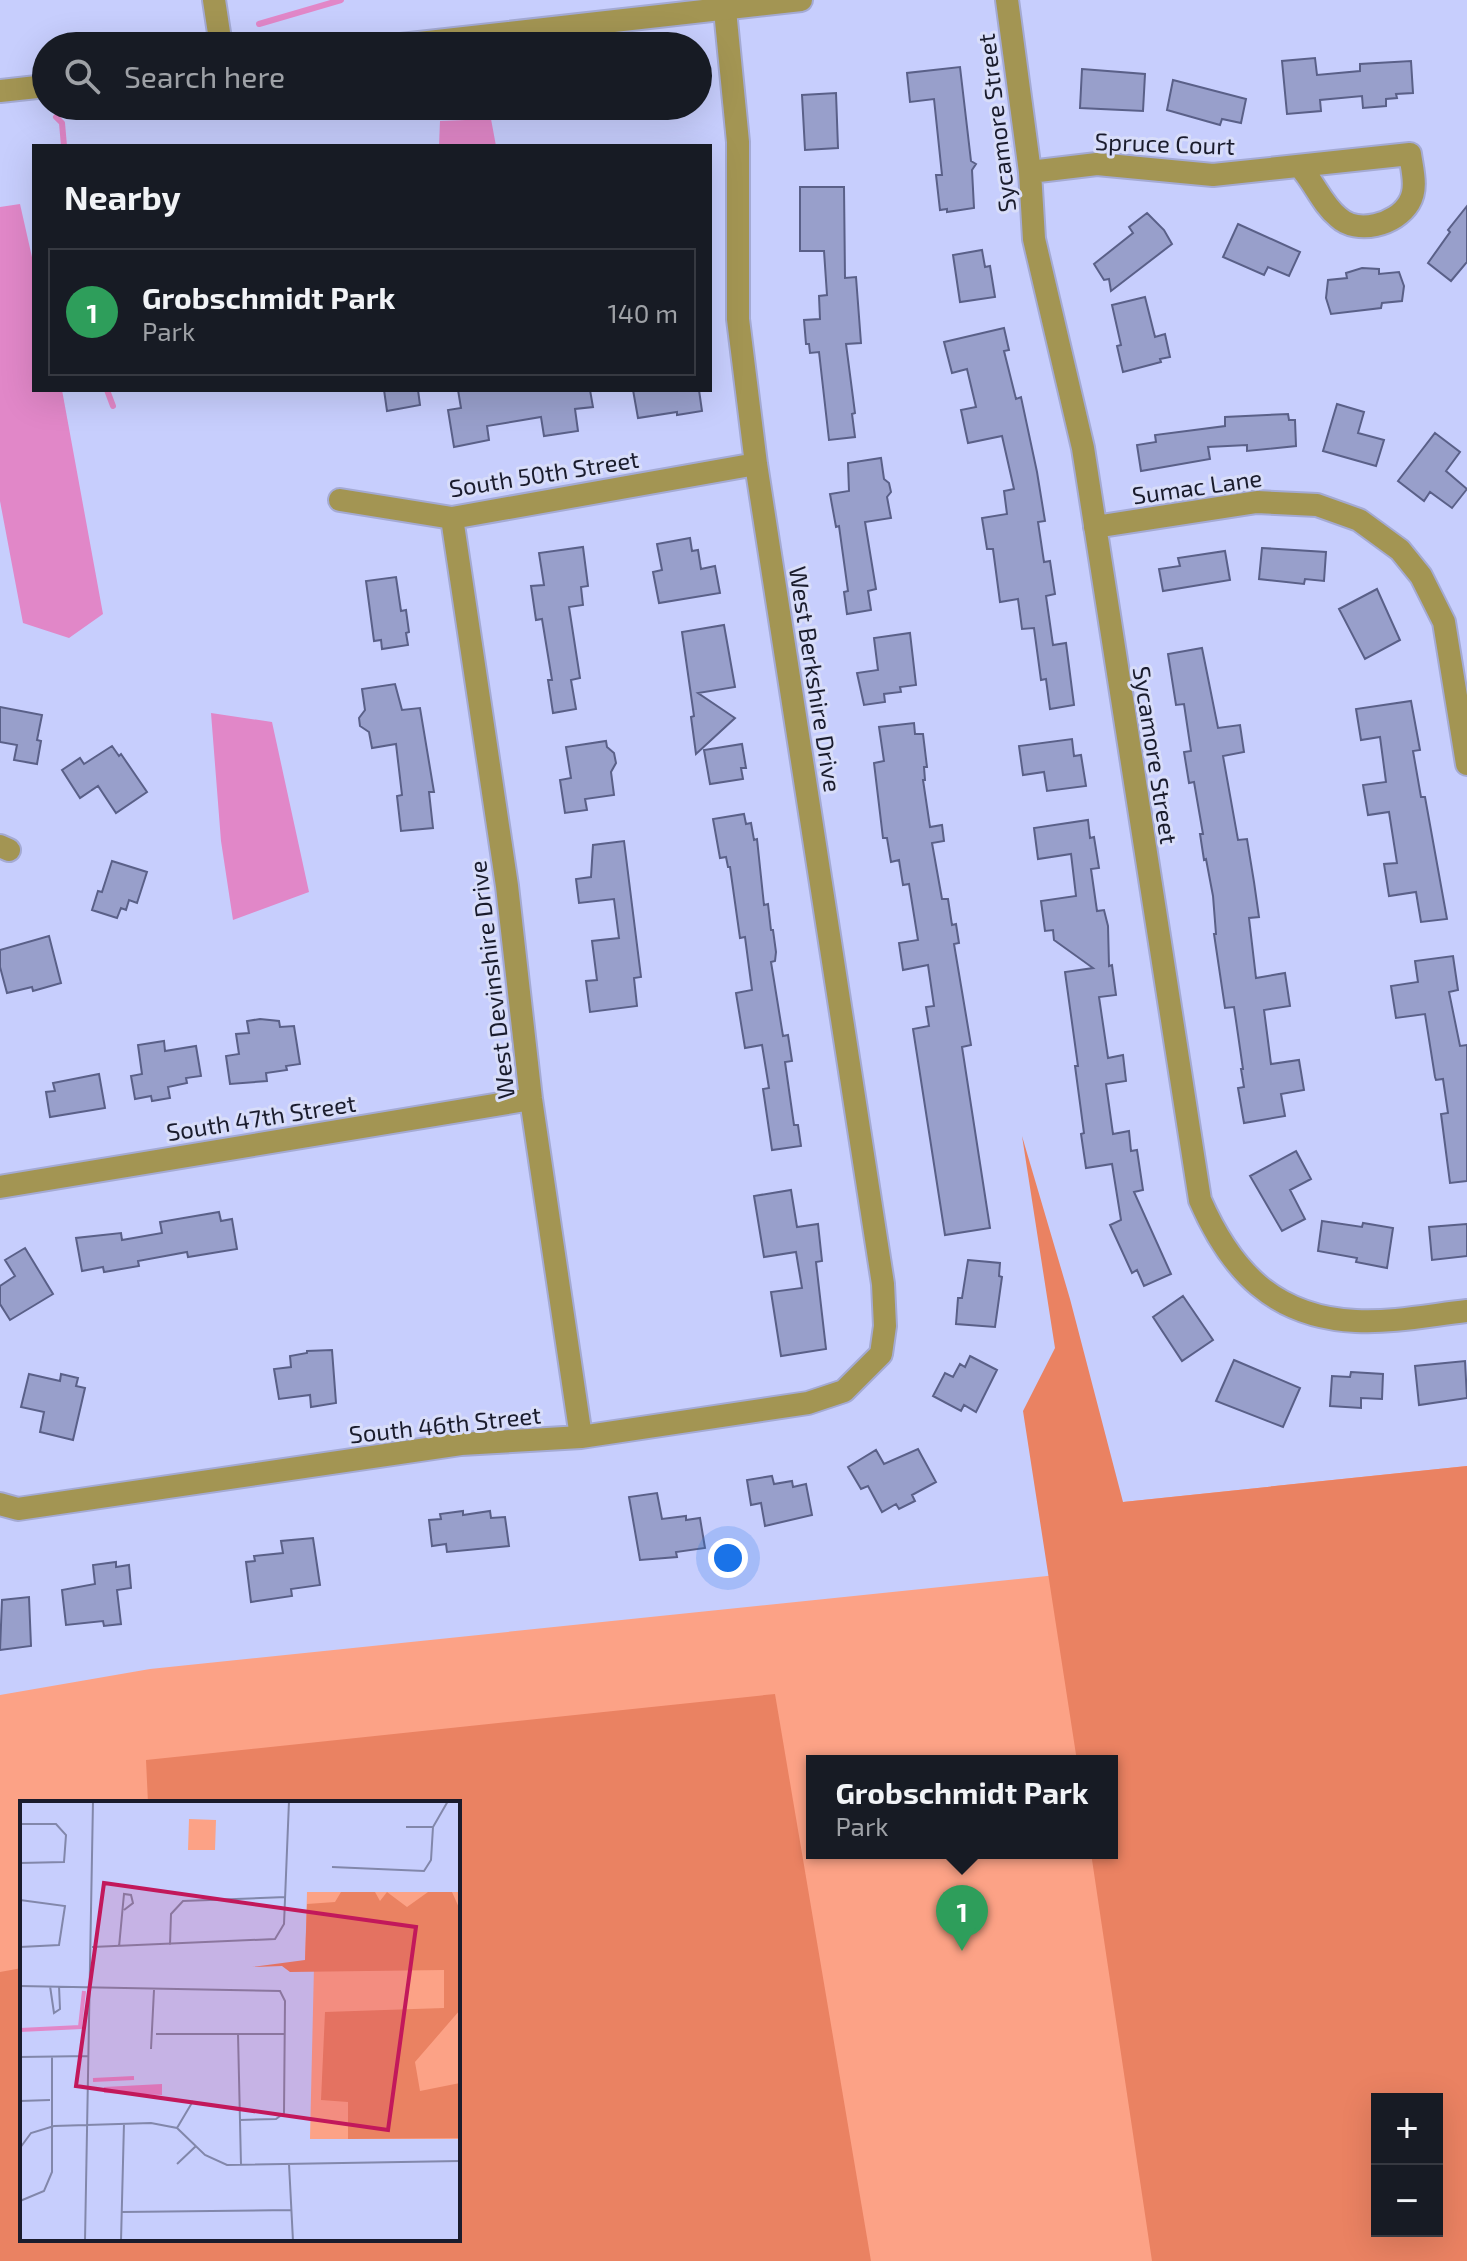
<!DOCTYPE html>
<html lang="en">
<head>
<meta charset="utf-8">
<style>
	body { margin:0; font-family:"Exo 2",sans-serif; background:#242831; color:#f1f3f6 }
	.controls { position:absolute; right:24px; bottom:24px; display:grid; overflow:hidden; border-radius:0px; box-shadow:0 8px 32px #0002 }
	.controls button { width:72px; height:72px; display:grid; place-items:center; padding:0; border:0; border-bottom:2px solid #363941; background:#171b24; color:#f1f3f6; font:40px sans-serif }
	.you { position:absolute; left:728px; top:1558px; width:28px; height:28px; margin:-20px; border:6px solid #fff; border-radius:50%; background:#1a73e8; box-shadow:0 0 0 12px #1a73e833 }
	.badge { display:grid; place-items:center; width:52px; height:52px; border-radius:50%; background:#b45309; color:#fff; font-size:26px; font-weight:700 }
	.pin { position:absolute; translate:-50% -66px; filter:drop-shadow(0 2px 4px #0008) }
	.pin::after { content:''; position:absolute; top:42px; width:28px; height:24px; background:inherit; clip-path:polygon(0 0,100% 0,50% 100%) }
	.popup { position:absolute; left:806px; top:1755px; width:312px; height:104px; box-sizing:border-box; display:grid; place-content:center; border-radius:0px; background:#171b24; filter:drop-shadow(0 2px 6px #0005); font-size:26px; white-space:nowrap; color:#9ea1a6 }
	.popup b { font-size:30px; color:#f1f3f6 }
	.popup::after { content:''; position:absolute; left:50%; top:100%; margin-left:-16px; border:16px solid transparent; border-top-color:#171b24 }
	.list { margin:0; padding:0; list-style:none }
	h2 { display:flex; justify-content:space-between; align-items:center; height:104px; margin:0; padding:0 32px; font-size:34px }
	h2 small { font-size:26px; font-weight:400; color:#9ea1a6 }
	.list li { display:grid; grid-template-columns:52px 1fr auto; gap:24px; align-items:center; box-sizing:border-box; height:128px; margin:0 16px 16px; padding:0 16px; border:2px solid #363941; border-radius:0px }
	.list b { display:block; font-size:30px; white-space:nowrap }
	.list p { margin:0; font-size:26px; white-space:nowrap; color:#9ea1a6 }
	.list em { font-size:26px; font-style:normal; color:#9ea1a6 }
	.icon { flex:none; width:44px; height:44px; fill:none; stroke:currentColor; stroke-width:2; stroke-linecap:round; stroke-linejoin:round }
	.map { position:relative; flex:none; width:1467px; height:2261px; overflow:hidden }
	.search { position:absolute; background:#171b24; box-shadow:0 8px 32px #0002; left:32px; top:32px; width:680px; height:88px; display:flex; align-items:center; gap:20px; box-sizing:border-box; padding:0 28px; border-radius:44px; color:#9ea1a6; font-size:30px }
	.panel { position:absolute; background:#171b24; box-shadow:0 8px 32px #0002; left:32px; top:144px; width:680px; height:248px; border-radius:0px }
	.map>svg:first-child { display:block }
	.green { fill:#fca286; fill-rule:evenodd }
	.forest { fill:#ea8262; fill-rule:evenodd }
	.water { fill:#e187c8 }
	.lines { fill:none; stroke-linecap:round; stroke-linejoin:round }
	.stream { stroke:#e187c8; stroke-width:6 }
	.building { fill:#989fcb; stroke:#5a6088; stroke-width:2 }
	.minor-casing { stroke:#a4aad3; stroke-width:26 }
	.tertiary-casing { stroke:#a4aad3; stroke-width:26 }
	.minor { stroke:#a39553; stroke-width:22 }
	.tertiary { stroke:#a39553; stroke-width:22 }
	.labels { text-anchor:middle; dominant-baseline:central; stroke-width:6; stroke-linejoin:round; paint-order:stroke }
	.street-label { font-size:24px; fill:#1a1c2d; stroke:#d8ddf9 }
	.inset-river { fill:none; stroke:#e187c8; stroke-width:4 }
	.inset-road { fill:none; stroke:#8287aa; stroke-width:2 }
	.view { fill:#c2185b; fill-opacity:0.15; stroke:#c2185b; stroke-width:4 }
	.inset-edge { fill:none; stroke:#1a1c2d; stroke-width:4 }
</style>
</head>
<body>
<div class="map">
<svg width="1467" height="2261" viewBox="0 0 1467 2261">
	<rect width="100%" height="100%" fill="#c7cefd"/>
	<path class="green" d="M1467 1466V2261H0V1695L150 1669 1095 1571 1123 1502ZM812 1761H1112V1853H812ZM22 1803H458V2239H22ZM1377 2099H1437V2231H1377Z"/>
	<path class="forest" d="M1022 1136 1070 1299 1123 1502 1467 1466V2261H1152L1091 1853H1112V1761H1077L1023 1411 1055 1348ZM1377 2099H1437V2231H1377Z
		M775 1694 871 2261H0V1972L22 1968V2239H458V1803H148L146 1760Z"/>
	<path class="water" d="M491 119 496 146H439L440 121Z
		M20 204 34 266V390H62L103 614 69 638 23 623 0 501V207Z
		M211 713 272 722 309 892 233 920 221 841Z"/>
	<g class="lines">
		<path class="stream" d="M259 24 341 0
			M56 117 62 123 64 146
			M107 390 113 406"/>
	</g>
	<path class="building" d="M1315 58 1317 75 1360 71V64L1411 61 1413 93 1396 94 1397 98 1386 99V106L1363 108 1362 96 1320 100 1321 111 1287 114 1282 61Z
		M960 67 971 161 976 164 972 170 974 208 947 212V209L940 210 936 175H942L934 99 910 102 907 73Z
		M1082 69 1145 74 1143 111 1080 108Z
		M1173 80 1246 99 1241 123 1222 119 1220 125 1167 110Z
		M836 93 838 148 805 150 802 95Z
		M800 187H844L845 278 856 277 861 343 846 344 855 413 852 414 855 437 829 440 819 352 810 353 809 344H806L804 320 820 319 819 296 827 295 824 251H800Z
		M1467 206V262L1451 281 1428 263 1450 232 1448 230Z
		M1147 213 1164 230 1172 244 1111 291 1109 279 1104 280 1094 264 1133 233 1129 227Z
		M1238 224 1300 252 1289 276 1268 267 1264 275 1223 257Z
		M982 250 985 267 990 266 995 297 960 302 953 255Z
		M1362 268 1379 269V274L1399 272 1404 286 1402 301 1382 303 1381 308 1331 314 1326 298 1328 280 1347 278 1346 273Z
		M1145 297 1155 337 1165 334 1170 357 1160 359 1161 362 1123 372 1117 346 1121 345 1112 305Z
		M1004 328 1009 350 1004 351 1016 399 1021 397 1037 472 1045 521 1038 522 1044 562 1050 561 1055 594 1046 596 1053 645 1066 643 1074 705 1050 709 1046 679 1041 680 1034 628 1022 629 1018 599 1000 602 993 549H987L982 518 1007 514 1004 491 1014 489 1002 436 968 443 961 410 976 407 967 369 952 373 944 342Z
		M384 390H418L420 405 387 411Z
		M458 390H590L593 407 575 409 578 431 544 436 541 417 487 426 489 440 454 447 448 410 461 408Z
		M633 390H699L702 411 677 415V412L638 418Z
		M1337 404 1364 412 1358 433 1384 440 1376 466 1323 451Z
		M1288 414 1289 420H1295L1296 446 1247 451V445L1208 447 1210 459 1141 471 1137 445 1156 442 1155 435 1225 426V417Z
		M1435 433 1460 452 1446 471 1467 489 1452 508 1430 492 1424 501 1398 481Z
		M881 458 884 479 889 483 891 492 887 497 891 518 865 522 876 589 868 591 871 610 847 614 844 592 848 591 839 526 836 527 830 494 849 491 848 463Z
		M690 538 692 551 698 550 701 569 715 566 720 593 659 603 653 572 662 570 657 544Z
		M583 547 588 586 581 587 583 605 569 607 580 678 571 680 576 709 553 713 548 680H552L542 619 536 620 531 586 544 585 539 553Z
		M1262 548 1326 552 1324 581 1305 579 1304 584 1259 579Z
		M1225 551 1230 580 1163 591 1159 569 1180 566 1178 558Z
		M396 577 401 611 406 610 409 632 406 633 408 645 382 649 381 640 374 641 366 581Z
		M1377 589 1400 640 1365 659 1339 609Z
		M724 625 735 687 698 693 735 718 696 754 691 717 694 716 682 632Z
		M910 633 916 685 900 687 901 692 884 694 885 702 864 705 857 673 878 670 874 638Z
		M1202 648 1218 728 1240 725 1244 752 1223 756 1238 840 1247 839 1254 882 1259 917 1249 918 1256 978 1285 973 1290 1006 1264 1010 1271 1064 1299 1060 1304 1090 1281 1094 1285 1116 1244 1123 1238 1088 1244 1087 1241 1069H1243L1234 1007 1225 1008 1214 934H1216L1213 896 1206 859 1204 860 1200 834H1203L1194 782 1189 783 1184 752 1191 751 1184 704 1176 705 1168 654Z
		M395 684 402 710 420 708 434 792H429L433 828 401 831 397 796 402 795 396 744 372 748 369 732 360 726 359 718 365 710 362 689Z
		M1411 701 1420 750 1413 751 1421 797H1425L1447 919 1421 922 1416 892 1389 896 1384 864 1397 863 1389 812 1368 815 1363 785 1386 782 1380 737 1361 740 1356 709Z
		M0 707 42 715 37 740 41 741 37 764 14 760 17 745 0 742Z
		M914 723 915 734H923L927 767H924L925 780H923L930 827 942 825 944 841 932 843 942 899H948L952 925 956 924 959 943 954 944 971 1045 962 1047 990 1228 945 1235 913 1029 929 1026 926 1007 934 1006 928 965 903 970 899 943 918 940 909 884 903 885 899 860 891 862 887 838H883L874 763 884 761 879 727Z
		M1072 739 1074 756 1081 755 1086 786 1047 791 1044 772 1023 775 1019 746Z
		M606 741 607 747 614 753 616 763 611 772 614 795 585 799 587 810 565 813 560 780 571 778 566 747Z
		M742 744 746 768H741L743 779 710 784 704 750Z
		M112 746 119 756 121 754 147 792 116 813 98 786 80 798 62 770 80 758 84 764Z
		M744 814 746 824 751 823 754 840 757 839 764 905 768 904 771 930H773L776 952 775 961 771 962 783 1036 788 1035 792 1061 785 1062 794 1125H798L801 1146 772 1150 763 1089 769 1088 762 1045 745 1048 736 993 752 990 745 937 740 938 730 867H728L726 857 720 858 713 819Z
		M1088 820 1090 838 1094 837 1099 868 1091 869 1097 911 1104 910 1108 926 1109 966 1112 965 1116 995 1099 997 1108 1058 1123 1055 1126 1081 1106 1084 1113 1134 1129 1131 1131 1151 1137 1150 1143 1190 1134 1192 1171 1274 1144 1286 1137 1270 1132 1273 1110 1225 1121 1220 1112 1164 1086 1168 1081 1134 1084 1133 1075 1066H1078L1065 972 1093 968 1054 940 1053 930 1045 931 1041 901 1076 896 1071 854 1038 859 1034 828Z
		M624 841 641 977 634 978 637 1006 590 1012 586 981 597 980 592 941 619 938 614 899 579 903 576 879 591 877 593 845Z
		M112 861 147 872 137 903 129 900 126 910 121 908 117 918 92 910 98 891 102 892Z
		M49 936 61 983 33 991 32 987 7 993 0 967V950Z
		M1453 956 1458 990 1449 992 1460 1046 1467 1045V1181L1450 1183 1441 1114 1448 1113 1443 1079 1436 1080 1435 1077 1425 1014 1396 1018 1391 986 1418 982 1415 961Z
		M260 1019 279 1021 280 1027 294 1026 300 1064 286 1066 287 1070 266 1073 267 1081 230 1084 226 1056 239 1054 236 1034 249 1033 247 1021Z
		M164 1041 165 1051 196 1046 201 1076 186 1078 187 1083 168 1087 170 1098 152 1101 151 1096 135 1099 131 1076 142 1074 138 1045Z
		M99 1074 105 1108 50 1117 46 1092 55 1091 53 1083Z
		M1296 1151 1311 1179 1290 1190 1305 1219 1282 1231 1250 1176Z
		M791 1190 797 1227 818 1224 822 1261 816 1262 826 1349 781 1356 771 1292 802 1288 796 1252 764 1257 754 1196Z
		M219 1212 221 1221 232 1219 237 1249 188 1257 187 1252 138 1261 139 1266 104 1272 103 1267 82 1271 76 1238 121 1233 122 1240 162 1233 160 1222Z
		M1322 1221 1362 1227 1363 1223 1393 1228 1387 1268 1356 1262 1357 1258 1318 1251Z
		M1467 1224V1256L1432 1260 1429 1227Z
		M25 1248 53 1294 10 1320 0 1304V1286L15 1276 5 1260Z
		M968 1260 1000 1263 999 1276 1002 1277 995 1327 956 1324 958 1298H962Z
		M1183 1296 1213 1340 1182 1361 1153 1317Z
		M332 1350 336 1403 311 1407 310 1395 279 1399 274 1369 291 1367 290 1356 307 1353V1351Z
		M970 1356 997 1370 976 1412 964 1405 961 1411 933 1396 945 1373 953 1377 960 1364 965 1367Z
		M1234 1360 1300 1388 1283 1427 1216 1401Z
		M1465 1361 1467 1398 1419 1405 1415 1366Z
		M1351 1372 1383 1374 1382 1399 1361 1398V1408L1330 1406 1332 1376 1350 1377Z
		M29 1374 60 1381 61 1374 78 1378 76 1386 85 1388 73 1440 40 1432 44 1412 21 1407Z
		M918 1449 936 1482 912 1495 915 1501 899 1509 896 1504 882 1512 868 1486 861 1489 848 1467 876 1450 884 1464Z
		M772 1476 774 1484 792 1481 793 1487 806 1484 812 1515 765 1526 761 1503 751 1505 747 1480Z
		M657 1493 662 1519 686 1516V1520L700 1518 705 1548 676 1552 677 1557 640 1560 629 1497Z
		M463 1511V1515L490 1511 491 1518 505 1517 509 1546 447 1552 446 1544 432 1546 429 1520 441 1519 440 1514Z
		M313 1538 320 1585 291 1589 292 1596 251 1602 246 1562 255 1561 254 1556 283 1553 281 1541Z
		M116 1562V1567L129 1565 131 1588 117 1590 121 1624 104 1626 103 1621 66 1625 62 1590 95 1584 93 1565Z
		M29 1597 31 1646 0 1650 2 1600Z"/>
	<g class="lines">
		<g class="minor-casing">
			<path id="minor" d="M214 0 221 46
				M1007 0 1030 172 1034 239 1083 448 1200 1200C1231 1271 1274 1317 1356 1321 1392 1323 1431 1315 1467 1311
				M1030 172 1097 164 1213 175 1410 154C1412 169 1418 189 1409 203 1396 225 1357 235 1338 217 1322 204 1314 182 1300 167
				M340 500 452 518 756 464
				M452 518 507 886 531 1099 581 1437
				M1095 527 1257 502 1317 505 1359 520 1400 550 1421 576 1444 622 1467 764
				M0 846 9 850
				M0 1187 531 1099
				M0 1504 18 1509 461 1444 581 1437 808 1403 844 1391 881 1354 885 1326 883 1284 756 464 738 319V142L724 0"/>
		</g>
		<g class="tertiary-casing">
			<path id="tertiary" d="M392 46 801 0
				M0 91 46 86"/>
		</g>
		<use href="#minor" class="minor"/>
		<use href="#tertiary" class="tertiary"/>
	</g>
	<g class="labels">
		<g class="street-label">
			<text transform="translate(996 123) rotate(-97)">Sycamore Street</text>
			<text transform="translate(1165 143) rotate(2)">Spruce Court</text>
			<text transform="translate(544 473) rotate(-9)">South 50th Street</text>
			<text transform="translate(1197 486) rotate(-8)">Sumac Lane</text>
			<text transform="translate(816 679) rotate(81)">West Berkshire Drive</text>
			<text transform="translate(1156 755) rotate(81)">Sycamore Street</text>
			<text transform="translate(491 980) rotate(-97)">West Devinshire Drive</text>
			<text transform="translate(261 1117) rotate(-9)">South 47th Street</text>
			<text transform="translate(445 1424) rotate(-6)">South 46th Street</text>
		</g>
	</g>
	<g transform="translate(20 1801)">
		<rect width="440" height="440" fill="#c7cefd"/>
		<path d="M169 18 196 19 195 49H168ZM287 91H440V338H290L294 165 285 164Z" fill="#fca286"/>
		<path d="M321 91H355L360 100 367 91 387 106 408 91H432L440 109V209L395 261 400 290 440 282V337L328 338V301L301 299 305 211 424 207V169L270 171 262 165 232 166 285 159 287 103 315 101Z" fill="#ea8262"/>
		<path d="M142 283V294L84 292V286Z" fill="#e187c8"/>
		<path class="inset-river" d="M0 229 60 226 64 190M73 279 114 277"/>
		<path class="inset-road" d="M0 23H36L46 34 44 61 0 62M386 26H413M312 66 404 70 411 59 413 26 428 0M0 99 45 105 39 144 0 146M150 144 151 113 163 100 266 96M72 146 255 138 264 123 269 0M99 146 104 93 111 94 113 102 104 109M0 185 260 190 265 200 264 312 256 318 220 319M30 185 34 212 40 208 39 185M136 233H265M218 233 221 364M131 248 134 189M0 256 69 255M0 300 30 299M157 327 173 300M0 347 11 332 34 325 131 322 157 327 185 354 207 364 440 360M157 363 176 345M269 363 273 440M0 400 24 390 32 371V256M102 411 271 409M65 440 73 0M101 440 104 322"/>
		<path class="view" d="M84 82 396 126 368 329 56 285Z"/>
		<rect width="440" height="440" class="inset-edge"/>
	</g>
</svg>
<div class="controls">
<button>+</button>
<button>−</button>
</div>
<div class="you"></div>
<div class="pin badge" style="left:962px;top:1951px;background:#2e9e5b">1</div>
<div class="popup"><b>Grobschmidt Park</b>Park</div>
<div class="search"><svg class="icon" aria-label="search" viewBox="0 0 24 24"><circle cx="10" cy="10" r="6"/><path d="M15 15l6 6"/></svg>Search here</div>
<section class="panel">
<h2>Nearby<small></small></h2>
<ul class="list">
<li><span class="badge" style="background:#2e9e5b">1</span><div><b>Grobschmidt Park</b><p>Park</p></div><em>140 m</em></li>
</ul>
</section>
</div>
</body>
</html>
